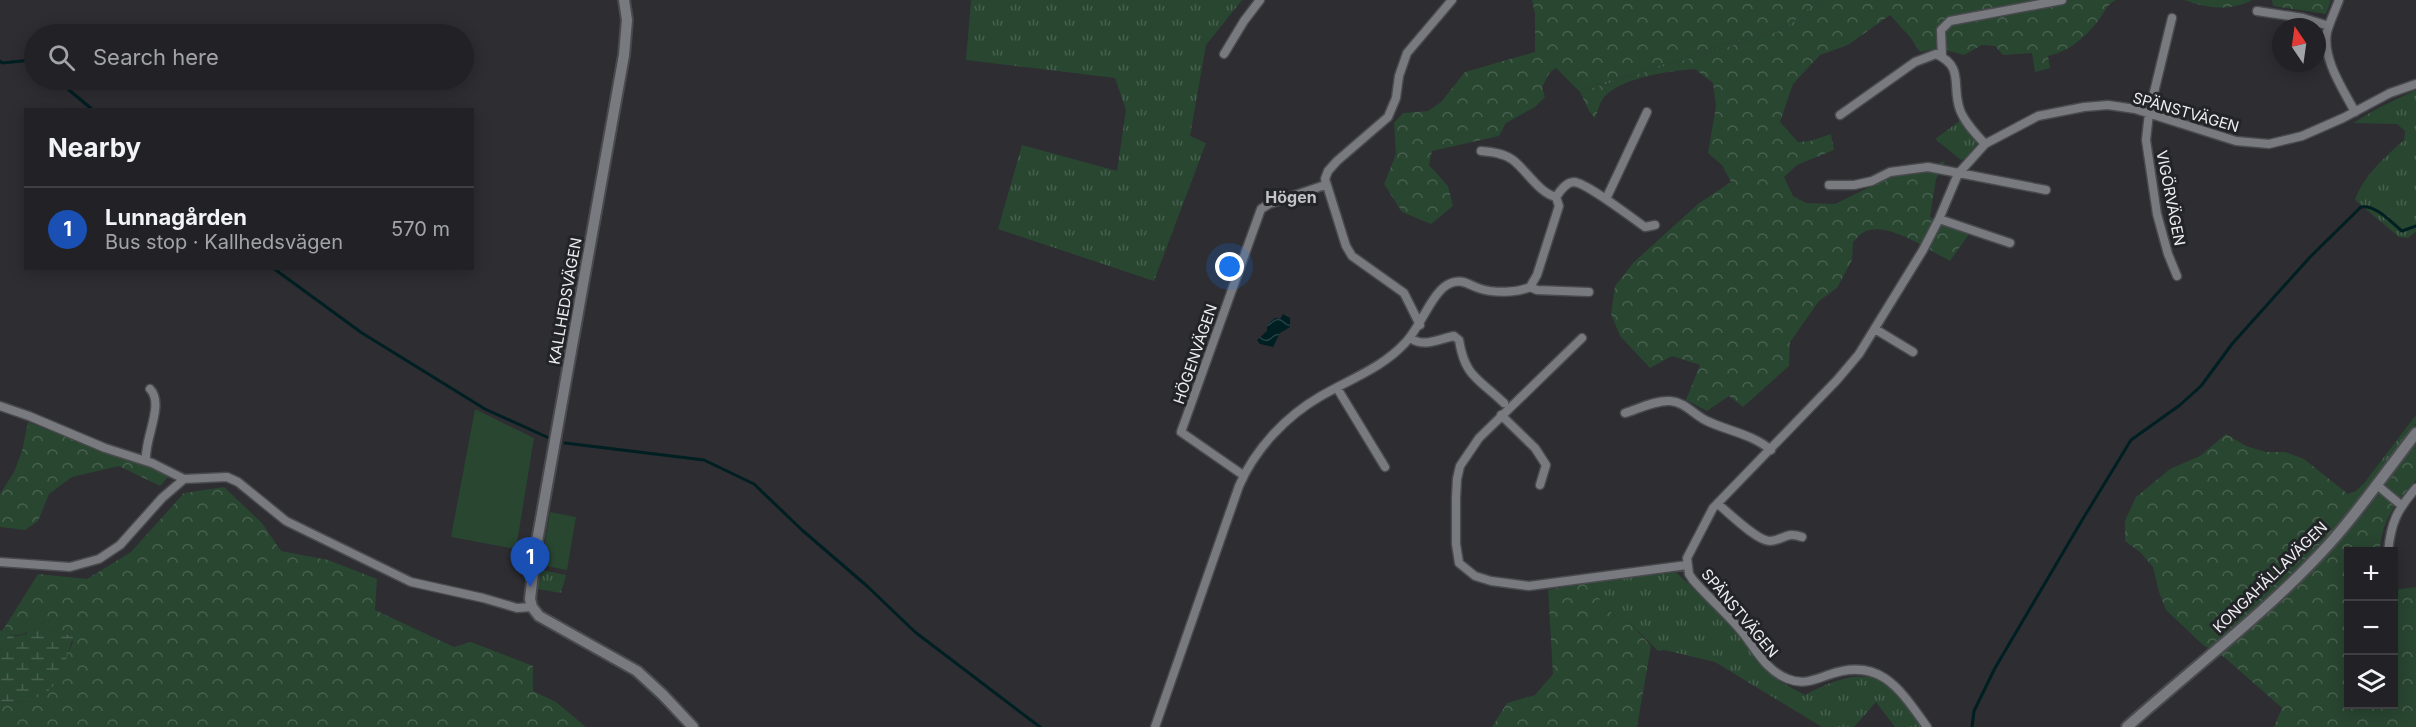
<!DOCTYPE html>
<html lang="en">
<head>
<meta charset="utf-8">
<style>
	body { margin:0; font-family:Inter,sans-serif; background:#2a2a2e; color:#f1f3f6 }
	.controls { position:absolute; right:18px; bottom:18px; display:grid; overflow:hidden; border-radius:0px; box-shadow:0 3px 15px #0003 }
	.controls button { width:54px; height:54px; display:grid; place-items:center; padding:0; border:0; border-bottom:2px solid #3f3f43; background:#222226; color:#f1f3f6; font:30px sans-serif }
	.compass { position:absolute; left:2272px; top:18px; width:54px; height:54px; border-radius:50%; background:#222226; box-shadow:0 3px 15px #0003; rotate:347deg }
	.you { position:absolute; left:1230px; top:267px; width:21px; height:21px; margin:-15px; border:4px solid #fff; border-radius:50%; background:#1a73e8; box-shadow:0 0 0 9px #1a73e833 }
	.badge { display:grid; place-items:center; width:39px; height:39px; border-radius:50%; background:#f49e8a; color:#fff; font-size:20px; font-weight:700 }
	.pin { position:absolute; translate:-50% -50px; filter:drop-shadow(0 2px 3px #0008) }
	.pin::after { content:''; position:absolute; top:32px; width:21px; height:18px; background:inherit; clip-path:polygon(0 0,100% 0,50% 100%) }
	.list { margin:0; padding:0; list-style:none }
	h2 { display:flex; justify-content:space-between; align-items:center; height:78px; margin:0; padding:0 24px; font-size:26px }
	h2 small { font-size:20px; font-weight:400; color:#a2a4a7 }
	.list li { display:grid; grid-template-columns:39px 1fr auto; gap:18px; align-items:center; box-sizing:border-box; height:84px; padding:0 24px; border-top:2px solid #3f3f43 }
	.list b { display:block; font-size:22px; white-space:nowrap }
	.list p { margin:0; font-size:20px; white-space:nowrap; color:#a2a4a7 }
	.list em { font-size:20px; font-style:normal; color:#a2a4a7 }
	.icon { flex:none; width:33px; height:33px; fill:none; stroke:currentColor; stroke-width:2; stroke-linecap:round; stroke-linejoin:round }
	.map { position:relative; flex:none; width:2416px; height:727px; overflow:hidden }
	.search { position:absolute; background:#222226; box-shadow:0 3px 15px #0003; left:24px; top:24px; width:450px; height:66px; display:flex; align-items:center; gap:15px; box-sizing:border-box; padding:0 21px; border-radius:33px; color:#a2a4a7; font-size:22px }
	.panel { position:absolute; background:#222226; box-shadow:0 3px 15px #0003; left:24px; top:108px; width:450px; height:162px; border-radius:0px }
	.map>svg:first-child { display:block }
	.grass { fill:url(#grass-tufts) }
	.forest { fill:url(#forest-crowns) }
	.wetland { fill:url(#wetland-marsh) }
	.pitch { fill:#294631 }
	.water { fill:url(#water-waves) }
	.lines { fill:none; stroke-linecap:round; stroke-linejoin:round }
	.stream { stroke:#001f22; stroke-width:3 }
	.minor-casing { stroke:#494a4e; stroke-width:11 }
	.tertiary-casing { stroke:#494a4e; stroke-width:14 }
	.minor { stroke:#797a7f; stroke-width:8 }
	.tertiary { stroke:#797a7f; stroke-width:10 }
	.labels { text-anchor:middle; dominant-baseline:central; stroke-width:6; stroke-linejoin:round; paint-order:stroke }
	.street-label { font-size:15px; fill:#efeff2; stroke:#232428 }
	.neighbourhood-label { font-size:16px; font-weight:bold; fill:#c3c3c9; stroke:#232428 }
</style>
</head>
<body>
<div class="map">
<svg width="2416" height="727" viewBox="0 0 2416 727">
	<defs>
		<pattern id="grass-tufts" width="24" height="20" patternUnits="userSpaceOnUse" patternTransform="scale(1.5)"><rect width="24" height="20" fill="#294631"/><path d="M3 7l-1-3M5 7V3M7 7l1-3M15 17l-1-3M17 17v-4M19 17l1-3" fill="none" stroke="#48614f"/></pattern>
		<pattern id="forest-crowns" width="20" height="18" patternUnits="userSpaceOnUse" patternTransform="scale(1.5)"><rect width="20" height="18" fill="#294631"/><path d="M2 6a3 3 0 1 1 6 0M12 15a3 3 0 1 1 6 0" fill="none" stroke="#48614f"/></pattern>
		<pattern id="wetland-marsh" width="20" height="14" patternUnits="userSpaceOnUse" patternTransform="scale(1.5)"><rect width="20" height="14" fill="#294631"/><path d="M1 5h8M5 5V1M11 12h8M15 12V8" fill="none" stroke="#48614f"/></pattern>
		<pattern id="water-waves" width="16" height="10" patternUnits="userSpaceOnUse" patternTransform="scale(1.5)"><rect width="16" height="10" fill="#001f22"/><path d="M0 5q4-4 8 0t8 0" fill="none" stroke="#264043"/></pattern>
	</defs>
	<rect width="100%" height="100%" fill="#2d2d32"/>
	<path class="grass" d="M971 0H1242L1206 45 1190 136 1206 143 1154 281 998 229 1022 145 1117 171 1126 110 1115 78 966 60Z
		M1818 0H1823L1793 27 1580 92 1578 90 1791 24Z
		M2416 90V232L2408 238 2399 237 2355 200C2363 176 2386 156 2404 140L2405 131 2397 124 2353 123 2380 107Z
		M1961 120 1977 140V144L1966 158 1961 160 1935 139Z
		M2416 415V424L2351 510 2348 494 2356 491 2365 482Z
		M537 569 566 575 561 593 538 589 536 584Z
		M1676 572 1730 624 1767 671 1779 681 1805 695C1828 683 1865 665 1889 687 1902 698 1911 713 1922 727H1895L1876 702 1854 727H1822L1715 662 1664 650 1658 651 1631 624 1621 620 1603 606 1591 582Z"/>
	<path class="forest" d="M1532 0H1818L1791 24 1578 90 1556 68 1550 72 1542 87 1545 97 1535 107 1506 123 1499 136 1432 151 1429 165 1448 186 1453 206 1431 224 1402 212 1384 184 1396 154 1394 123 1403 113 1428 111 1441 102 1465 72 1535 52V14Z
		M1823 0H2116C2107 4 2104 13 2098 21 2084 38 2070 51 2048 56L2050 68 2035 72 2032 53 2003 55 1995 46 1982 45 1964 55 1938 48 1920 52 1910 37 1890 15 1848 45 1820 55 1793 84 1780 122 1798 142 1810 141 1831 134 1834 150 1797 165 1784 177 1793 196 1806 203 1835 204 1890 177 1945 161 1936 179 1930 217 1969 234 1950 261C1930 251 1887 220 1864 232 1860 234 1856 239 1853 242L1852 260 1837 288 1819 301 1790 342 1789 366 1743 407 1729 396 1707 411 1686 400 1700 365 1672 356 1650 368 1620 336 1611 314 1615 286 1634 262 1698 204 1731 182 1722 165 1708 153 1716 106 1713 83 1695 69C1669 71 1624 77 1605 96 1600 101 1598 111 1595 118L1589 111 1580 92 1793 27Z
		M2184 0H2252C2230 12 2206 8 2184 0Z
		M2272 0H2331L2326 14 2273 6Z
		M28 422 94 448 146 464 170 475 160 486 119 466 72 477 49 494 38 521 25 530 0 527V494L14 472 22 451Z
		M2226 434 2246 446 2266 452H2285L2304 459 2348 494 2351 509 2363 515 2416 444V480C2396 502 2381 521 2380 551L2348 552V704H2394V590L2416 587V727H2274L2282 708 2224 657 2203 645 2166 610 2159 592 2153 567 2141 553 2125 541V521L2136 497 2170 469 2200 456Z
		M224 487 262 523 281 551 328 560 377 579 375 610 454 647 471 642 533 666V691L556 702 586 727H0V703L29 701 60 679 64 662 73 642 69 634 47 630 42 622C29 629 25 638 9 634L0 651V631L3 630 38 574 87 579 131 552 184 493Z
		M1591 582 1603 606 1621 620 1631 624 1651 646 1637 727H1492L1507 703 1535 695 1553 674 1548 590Z"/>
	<path class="wetland" d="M38 622H42L47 630 65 633 73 637 60 679 45 694 29 701 0 703V651L9 634 17 636 26 634 33 624Z"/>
	<path class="pitch" d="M475 409 534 438 516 549 451 537Z
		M550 512 576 517 567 570 541 565Z"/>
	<path class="water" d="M1283 314 1290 318V327L1280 333 1273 347 1260 344 1257 340 1267 331V325L1275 318 1280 319Z"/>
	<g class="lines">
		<path class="stream" d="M0 61 2 63 32 60 34 62
			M57 80 93 110
			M273 268 362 333 485 409 549 438
			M565 443 704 460 754 484 802 530 867 586 915 632 1040 727
			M1972 727 1974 711 1995 668 2081 522 2131 440 2180 405 2201 386 2232 344 2311 256 2361 207C2375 204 2391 222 2402 231L2416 226"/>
		<g class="minor-casing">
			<path id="minor" d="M2339 0C2335 11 2330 21 2327 32 2322 59 2343 89 2355 112
				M2257 11 2303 18 2329 26
				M2172 18 2149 113 2146 140 2157 214 2168 254 2177 276
				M1224 54 1244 21 1260 0
				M1942 57 1941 30 1950 21 2062 0
				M1840 115 1915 62 1936 54C1965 67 1951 85 1960 110 1965 123 1976 134 1985 144
				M1481 151C1492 152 1503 153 1513 160 1527 171 1539 193 1556 197
				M1829 185H1854L1872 181 1890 172 1928 167 2046 190
				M1606 199 1647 112
				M1939 219 2010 243
				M1530 287 1537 290 1589 292
				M1420 325 1404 293 1352 256 1346 246 1325 179 1328 171 1337 161 1388 117 1396 98 1399 76 1407 53 1452 0
				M1875 329 1913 352
				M1410 338C1425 348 1438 339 1454 336L1459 340C1465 377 1478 378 1504 403
				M1582 338 1479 438 1460 466 1457 479 1456 498V544L1459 563 1475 576 1491 581 1529 586 1687 565
				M1337 388 1385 467
				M0 406 29 416 105 448 152 463 184 479 227 477 238 482 286 521 411 582 483 598 517 608 532 607
				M1625 413C1638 409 1656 400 1670 401 1685 402 1694 415 1707 421 1728 431 1752 434 1771 450
				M1501 415 1535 448 1546 465 1540 485
				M146 460C144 439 165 404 150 389
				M1243 475 1181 432 1261 209 1269 204 1325 185
				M2377 485 2401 505
				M1718 504C1729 513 1757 541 1770 541 1784 540 1786 531 1802 537
				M2388 552C2391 522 2397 510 2416 488
				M0 562 70 567 99 559 120 545 162 498 184 479
				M1155 727 1239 486C1255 449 1286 416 1321 396 1350 379 1382 368 1405 343 1421 327 1433 289 1451 283 1463 278 1470 286 1481 289 1494 293 1517 293 1530 287L1537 275 1559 206 1556 197C1560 191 1566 182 1574 182 1587 183 1632 218 1645 227L1655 225
				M1927 727C1900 689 1880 656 1828 675 1814 680 1803 685 1788 679 1763 669 1755 646 1738 627 1724 611 1708 597 1693 580L1689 574 1687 558 1713 508 1837 380 1859 354 1923 250 1939 219 1958 174 1985 144 2038 116 2084 107 2108 105 2135 109 2236 141 2269 144 2302 136 2343 118 2390 93 2416 84"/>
		</g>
		<g class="tertiary-casing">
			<path id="tertiary" d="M624 0 627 20 624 55 536 547 530 599 532 607 539 616 637 671 663 695 693 727
				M2127 727C2195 666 2270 610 2331 542 2362 507 2388 469 2416 433"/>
		</g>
		<use href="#minor" class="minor"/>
		<use href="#tertiary" class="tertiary"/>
	</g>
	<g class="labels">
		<g class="street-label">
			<text transform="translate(2186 112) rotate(16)">SPÄNSTVÄGEN</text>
			<text transform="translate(2171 198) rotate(79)">VIGÖRVÄGEN</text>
			<text transform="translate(565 301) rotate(-80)">KALLHEDSVÄGEN</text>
			<text transform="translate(1195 354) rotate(-71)">HÖGENVÄGEN</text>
			<text transform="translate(2270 577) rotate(-44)">KONGAHÄLLAVÄGEN</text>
			<text transform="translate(1740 613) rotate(50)">SPÄNSTVÄGEN</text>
		</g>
		<g class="neighbourhood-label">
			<text x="1291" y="197">Högen</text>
		</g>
	</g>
</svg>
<div class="controls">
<button>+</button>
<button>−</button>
<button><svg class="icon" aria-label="layers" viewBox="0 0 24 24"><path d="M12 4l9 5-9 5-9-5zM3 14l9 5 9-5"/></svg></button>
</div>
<svg class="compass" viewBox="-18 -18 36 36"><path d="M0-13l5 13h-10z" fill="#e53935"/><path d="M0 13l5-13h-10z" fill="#a2a4a7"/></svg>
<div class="you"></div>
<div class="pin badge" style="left:530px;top:587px;background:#1a4fb4">1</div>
<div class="search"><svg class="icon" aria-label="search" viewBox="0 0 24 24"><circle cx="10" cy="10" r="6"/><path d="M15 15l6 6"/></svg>Search here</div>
<section class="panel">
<h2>Nearby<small></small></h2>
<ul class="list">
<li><span class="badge" style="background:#1a4fb4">1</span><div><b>Lunnagården</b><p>Bus stop · Kallhedsvägen</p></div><em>570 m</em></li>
</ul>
</section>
</div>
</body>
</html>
